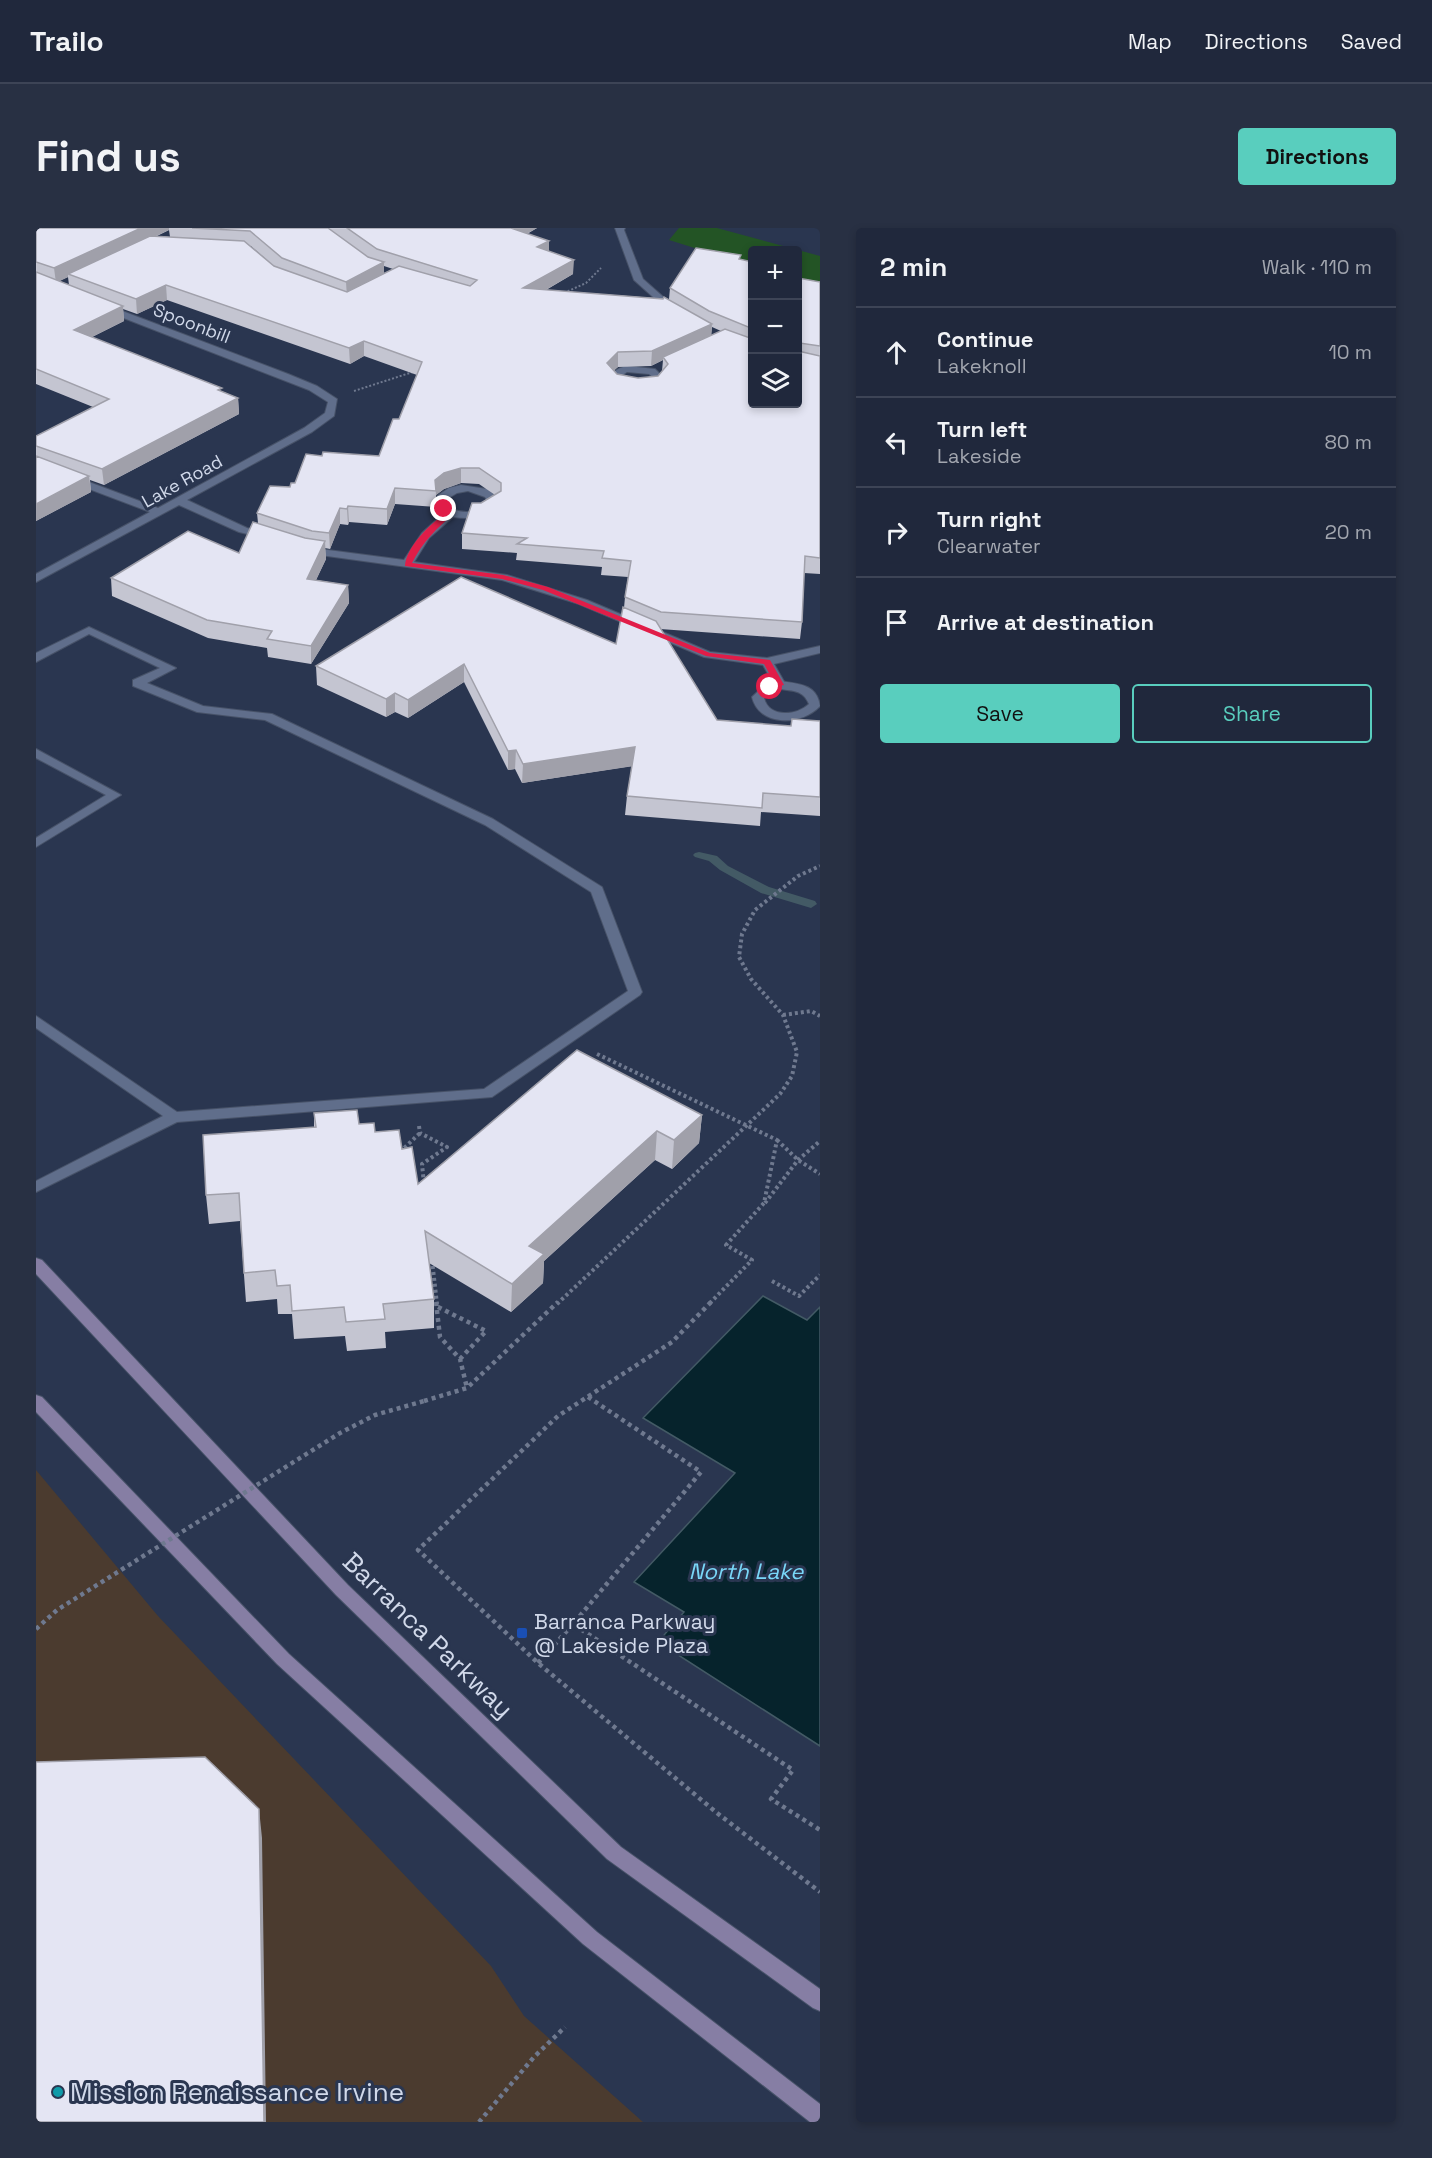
<!DOCTYPE html>
<html lang="en">
<head>
<meta charset="utf-8">
<style>
	body { margin:0; font-family:"Space Grotesk",sans-serif; background:#283043; color:#f1f3f6 }
	.controls { position:absolute; right:18px; top:18px; display:grid; overflow:hidden; border-radius:6px; box-shadow:0 3px 9px #0003 }
	.controls button { width:54px; height:54px; display:grid; place-items:center; padding:0; border:0; border-bottom:2px solid #3d4456; background:#20283c; color:#f1f3f6; font:30px sans-serif }
	.stop { position:absolute; width:18px; height:18px; margin:-14px; border:4px solid #e11d48; border-radius:50%; background:#fff }
	.stop.end { background:#e11d48; border-color:#fff; box-shadow:0 2px 6px #0008 }
	.list { margin:0; padding:0; list-style:none }
	h2 { display:flex; justify-content:space-between; align-items:center; height:78px; margin:0; padding:0 24px; font-size:26px }
	h2 small { font-size:20px; font-weight:400; color:#a2a6af }
	.list li { display:grid; grid-template-columns:39px 1fr auto; gap:18px; align-items:center; box-sizing:border-box; height:90px; padding:0 24px; border-top:2px solid #3d4456 }
	.list b { display:block; font-size:22px; white-space:nowrap }
	.list p { margin:0; font-size:20px; white-space:nowrap; color:#a2a6af }
	.list em { font-size:20px; font-style:normal; color:#a2a6af }
	.actions { display:flex; gap:12px; padding:18px 24px }
	.actions a { flex:1; padding:14px 0; border:2px solid #59cebe; border-radius:6px; text-align:center; font-size:21px; color:#59cebe }
	.actions .main { background:#59cebe; color:#111 }
	.icon { flex:none; width:33px; height:33px; fill:none; stroke:currentColor; stroke-width:2; stroke-linecap:round; stroke-linejoin:round }
	.map { position:relative; flex:none; width:784px; height:1894px; overflow:hidden; border-radius:6px }
	header { display:flex; align-items:center; gap:36px; box-sizing:border-box; height:84px; padding:0 30px; background:#20283c; border-bottom:2px solid #3d4456 }
	header strong { font-size:28px }
	nav { display:flex; gap:33px; margin-inline-start:auto; font-size:21px }
	.intro { display:flex; align-items:center; justify-content:space-between; box-sizing:border-box; height:144px; padding:0 36px }
	h1 { margin:0; font-size:42px }
	.button { padding:15px 27px; border-radius:6px; background:#59cebe; color:#111; font-size:21px; font-weight:700 }
	main { display:flex; gap:36px; padding:0 36px }
	aside { flex:1; background:#20283c; border-radius:6px; box-shadow:0 3px 9px #0003 }
	.map>svg:first-child { display:block }
	.commercial { fill:#4b3b2f }
	.green { fill:#235425 }
	.water { fill:#06232c; stroke:#435a65; stroke-width:1.5 }
	.lines { fill:none; stroke-linecap:round; stroke-linejoin:round }
	.stream { fill:#435a65; fill-rule:evenodd }
	.service-casing { stroke:#475268; stroke-width:2 }
	.minor-casing { stroke:#475268; stroke-width:2 }
	.secondary-casing { stroke:#475268; stroke-width:2 }
	.path-far2 { stroke:#6f798f; stroke-width:2; stroke-dasharray:2 2; stroke-linecap:butt }
	.path-far1 { stroke:#6f798f; stroke-width:4; stroke-dasharray:3 3; stroke-linecap:butt }
	.path { stroke:#6f798f; stroke-width:4.5; stroke-dasharray:4 4; stroke-linecap:butt }
	.service { fill:#606e8b; fill-rule:evenodd }
	.minor { fill:#606e8b; fill-rule:evenodd }
	.secondary { fill:#867ea4; fill-rule:evenodd }
	.path-bridge { stroke:#6f798f; stroke-width:4.5; stroke-dasharray:4 4; stroke-linecap:butt }
	.wall { fill:#c4c5d1; fill-rule:evenodd }
	.shaded-wall { fill:#a0a0aa }
	.building { fill:#e4e5f3; stroke:#a0a0aa; stroke-width:1.5 }
	.route { fill:#e11d48 }
	.transit-dot { fill:#1a4fb4; stroke:#2a3650; stroke-width:2 }
	.culture-dot { fill:#0f9aa8; stroke:#2a3650; stroke-width:2 }
	.labels { text-anchor:middle; dominant-baseline:central; stroke-width:6; stroke-linejoin:round; paint-order:stroke }
	.far-street-label { font-size:18px; fill:#d1d9ea; stroke:#2a3650 }
	.poi-label { font-size:21px; fill:#d1d9ea; stroke:#2a3650; text-anchor:start }
	.water-label { font-size:22px; font-style:italic; fill:#79d7f8; stroke:#2a3650 }
	.near-street-label { font-size:26px; fill:#d1d9ea; stroke:#2a3650 }
	.near-poi-label { font-size:26px; fill:#d1d9ea; stroke:#2a3650; text-anchor:start }
</style>
</head>
<body>
<header>
<strong>Trailo</strong>
<nav><a>Map</a><a>Directions</a><a>Saved</a></nav>
</header>
<div class="intro"><h1>Find us</h1><a class="button">Directions</a></div>
<main>
<div class="map">
<svg width="784" height="1894" viewBox="0 0 784 1894">
	<rect width="100%" height="100%" fill="#2a3650"/>
	<path class="commercial" d="M0 1242 122 1388 455 1738 488 1788 607 1894H0Z"/>
	<path class="green" d="M643 0H681L784 28V60L762 53V22H716V38L633 12Z"/>
	<path class="water" d="M727 1068 771 1092 784 1079V1518L622 1414 648 1384 598 1354 699 1245 607 1190Z"/>
	<g class="lines">
		<path class="stream" d="M663 624 681 628 692 638 733 659 779 673 781 676 775 680 725 665 684 642 673 633 659 629 657 627 659 625Z"/>
		<g class="service-casing">
			<path id="service" d="M53 399 140 440 111 455 167 478 236 486 457 591 566 659 606 764 604 767 456 869 141 894 0 964V953L127 888 0 800V788L141 884 448 861 592 763 555 664 449 597 229 492 161 484 97 458V452L124 440 53 406 0 434V425Z
				M744 453C763 456 781 456 784 478 766 498 723 499 716 469L730 456ZM744 461C758 463 767 462 773 476 760 488 733 490 728 470L738 462Z
				M0 521 85 567 0 619V610L70 567 0 530Z"/>
		</g>
		<g class="minor-casing">
			<path id="minor" d="M579 0H589L588 2 607 51 642 82V86H636L598 52Z
				M67 78H73L252 146 281 158 301 171 298 188 276 204 151 272 211 300 233 307V311L203 304 143 277 0 354V346L114 284 0 241V234L122 280 268 200 289 185 292 174 273 162 67 82Z
				M591 138 619 141 629 151 617 162C602 163 580 166 572 150 578 143 582 140 591 138ZM591 144 613 146 619 151 614 156 593 157 582 150Z
				M425 257 451 261 462 270 463 277C451 291 434 291 417 289L393 310 378 334 471 347 551 372 674 424 731 430 784 418V425L738 436 750 457 744 461 740 460 727 437 668 429 543 376 466 352 269 325 264 322 269 319 368 332 386 305 408 285 403 281 401 268 413 260ZM432 263 449 269 453 276C441 285 426 287 413 279L411 271 421 265Z"/>
		</g>
		<g class="secondary-casing">
			<path id="secondary" d="M0 1030 6 1032 312 1357 585 1619 784 1761V1783L777 1780 571 1631 300 1367 0 1046Z
				M0 1167 6 1169 253 1426 561 1704 784 1876V1894H774L547 1716 241 1436 0 1184Z"/>
		</g>
		<path class="path-far2" d="M528 65 550 55 565 40
			M318 163 380 143"/>
		<path class="path-far1" d="M747 787 775 783 784 788
			M561 826 741 912 728 975 690 1017 716 1032 673 1076
			M383 898 384 905 411 919 386 936 388 956
			M741 912 762 932 784 946
			M364 924 384 905
			M729 975 762 932 784 913
			M396 1032 401 1076
			M736 1053 763 1068 784 1047
			M521 1076 744 866 756 848 761 824 747 787 715 751 703 729 706 706 719 682 762 648 784 638"/>
		<path class="path" d="M400 1074 404 1109 424 1131 431 1160
			M675 1074 636 1114 522 1188 382 1322 502 1435 681 1585 784 1664
			M402 1079 450 1103 424 1131
			M552 1169 665 1244 537 1396 757 1542 735 1571 784 1602
			M388 1173 431 1160 522 1074
			M502 1435 537 1396
			M443 1894 498 1829 529 1799"/>
		<use href="#service" class="service"/>
		<use href="#minor" class="minor"/>
		<use href="#secondary" class="secondary"/>
		<path class="path-bridge" d="M0 1401 21 1382 304 1205 339 1187 388 1173"/>
	</g>
	<path class="wall" d="M0 0H501L491 6 513 13V23L537 46 510 62 633 71 634 60 705 32 717 34V176L762 50 784 54V346L768 345 766 394 764 411 624 401 681 492 755 498 784 493V588L725 584 724 598 589 587 591 568 596 538 486 555 479 541 472 542 428 454 372 490 359 484 350 489 281 457 280 438 580 416 588 380 589 369 592 349 565 347 566 339 480 332 481 325 426 321V305L445 275 459 267 443 256 425 255 408 261 400 267V279L359 276 351 297 313 294 312 297 304 296 294 321 289 320 290 331 280 352 312 357 313 375 275 436 232 429 231 420 172 410 76 368 75 350 203 325 222 295 221 285 259 255 286 228H343L363 191 381 147 328 128 314 136 131 72 101 86 87 81 88 93 56 109 202 170 203 186 68 257 54 252 55 264 0 293V208L57 179 0 156ZM133 2 134 9 121 8ZM214 18H215L239 39 238 38ZM348 38 357 41 348 45ZM32 49 33 57 23 53ZM676 99 685 103 675 108ZM627 132 626 143 622 148 602 150 581 146 578 142 582 139 615 138Z
		M278 885 323 896 339 904 366 921 382 956 666 887 663 915 636 941 619 932 508 1033 507 1055 475 1084 393 1035 398 1071V1100L349 1104 350 1120 311 1123 309 1108 258 1111 256 1086H242L241 1071 210 1074 204 993 173 996 170 967 278 899Z"/>
	<path class="shaded-wall" d="M105 0H133V2L36 47 32 46V49L20 55 18 40Z
		M475 0H501L474 15Z
		M513 13V27L501 19Z
		M538 32 537 46 487 75V60Z
		M348 34V49L311 69 310 54Z
		M130 57 131 72 101 86 100 71Z
		M87 78 88 93 40 117 38 102Z
		M676 96 675 111 627 129V132L615 138 616 123Z
		M328 113V128L314 136 313 120Z
		M582 124V139L570 150 571 135Z
		M202 170 203 186 68 257 66 241Z
		M425 240V255L408 261 400 267 399 252 408 245Z
		M53 248 55 264 0 293V276Z
		M359 260V276L351 297V281Z
		M312 278 313 294 312 297 311 281Z
		M304 280V296L294 321 293 305Z
		M289 313 290 331 272 369 271 351Z
		M312 357 313 375 275 436V418Z
		M428 436V454L372 490V472Z
		M359 465V484L350 489V471Z
		M599 519 598 538 486 555 487 536Z
		M480 522 479 541 472 542V523Z
		M666 887 663 915 636 941 638 912Z
		M621 903 619 932 508 1033 507 1055 475 1084 476 1056 493 1018Z
		M223 1581 226 1610 230 1894H228Z"/>
	<path class="building" d="M0 0H105L18 40 0 34Z
		M156 0H292L332 29 348 34 310 54 246 30 214 3Z
		M311 0H475L513 13 501 19 538 32 487 60 627 71 628 69 676 96 616 123 582 124 571 135 581 146 602 150 622 148 632 136 627 129 689 101 717 111V176H762V123L784 128V330L769 328 766 394 625 384 589 369 595 333 566 330 568 323 481 316 491 310 426 305 436 275H445L465 263V255L443 240H425L408 245 399 252 400 263 359 260 351 281 312 278 311 281 304 280 293 305 276 303 221 285 234 258 254 259 255 255H259L270 226 286 228 287 224 343 228 357 191H363L386 134 328 113 313 120 130 57 100 71 32 46 114 8 208 13 238 38 311 64 363 38 434 58 441 52 341 21Z
		M660 20 705 27 703 31 717 34V101L673 83 634 60Z
		M0 44 87 78 38 102 186 160 182 162 202 170 66 241 0 218V208L73 171 0 141Z
		M762 50 784 54V118L764 115 762 123Z
		M0 228 53 248 0 276Z
		M217 294 269 310 289 313 271 351 312 357 275 418 231 411 236 403 171 392 75 350 152 303 203 325Z
		M425 349 580 416 587 379 620 393 681 492 755 498 756 491 784 493V569L727 565 726 580 591 568 599 519 487 536 480 522 472 523 428 436 372 472 359 465 350 471 280 438Z
		M541 822 666 887 638 912 621 903 493 1018 508 1026 476 1056 389 1003 398 1071 347 1076 349 1091 310 1094 308 1079 256 1083 254 1057 241 1058 239 1042 208 1045 203 965 170 967 167 907 280 899 278 885 321 882 323 896 338 895 339 904 363 902 366 921 376 919 382 956Z
		M169 1529 223 1581 228 1894H0V1534Z"/>
	<path class="route" d="M408 279 419 285C401 300 387 313 376 335L467 347 512 359 674 425 734 432 748 457 731 461V457L739 456 728 436 670 428 507 362 466 351 369 338C370 319 394 296 410 285L404 281Z"/>
	<rect class="transit-dot" x="480" y="1399" width="12" height="12" rx="3"/>
	<circle class="culture-dot" cx="22" cy="1864" r="6"/>
	<g class="labels">
		<g class="far-street-label">
			<text transform="translate(156 95) rotate(21)">Spoonbill</text>
			<text transform="translate(146 253) rotate(-29)">Lake Road</text>
		</g>
		<g class="poi-label">
			<text x="498" y="1393">Barranca Parkway<tspan x="498" dy="24">@ Lakeside Plaza</tspan></text>
		</g>
		<g class="water-label">
			<text x="710" y="1343">North Lake</text>
		</g>
		<g class="near-street-label">
			<text transform="translate(392 1407) rotate(44)">Barranca Parkway</text>
		</g>
		<g class="near-poi-label">
			<text x="34" y="1864">Mission Renaissance Irvine</text>
		</g>
	</g>
</svg>
<div class="controls">
<button>+</button>
<button>−</button>
<button><svg class="icon" aria-label="layers" viewBox="0 0 24 24"><path d="M12 4l9 5-9 5-9-5zM3 14l9 5 9-5"/></svg></button>
</div>
<div class="stop" style="left:734px;top:459px"></div>
<div class="stop end" style="left:408px;top:281px"></div>
</div>
<aside>
<h2>2 min<small>Walk · 110 m</small></h2>
<ul class="list">
<li><svg class="icon" aria-label="ahead" viewBox="0 0 24 24"><path d="M12 20V5M6 11l6-6 6 6"/></svg><div><b>Continue</b><p>Lakeknoll</p></div><em>10 m</em></li>
<li><svg class="icon" aria-label="left" viewBox="0 0 24 24"><path d="M17 20v-9H6M10 6l-5 5 5 5"/></svg><div><b>Turn left</b><p>Lakeside</p></div><em>80 m</em></li>
<li><svg class="icon" aria-label="right" viewBox="0 0 24 24"><path d="M7 20v-9h11M14 6l5 5-5 5"/></svg><div><b>Turn right</b><p>Clearwater</p></div><em>20 m</em></li>
<li><svg class="icon" aria-label="arrive" viewBox="0 0 24 24"><path d="M6 21V4h12l-3 4 3 4H6"/></svg><div><b>Arrive at destination</b></div></li>
</ul>
<div class="actions"><a class="main">Save</a><a>Share</a></div>
</aside>
</main>
</body>
</html>
